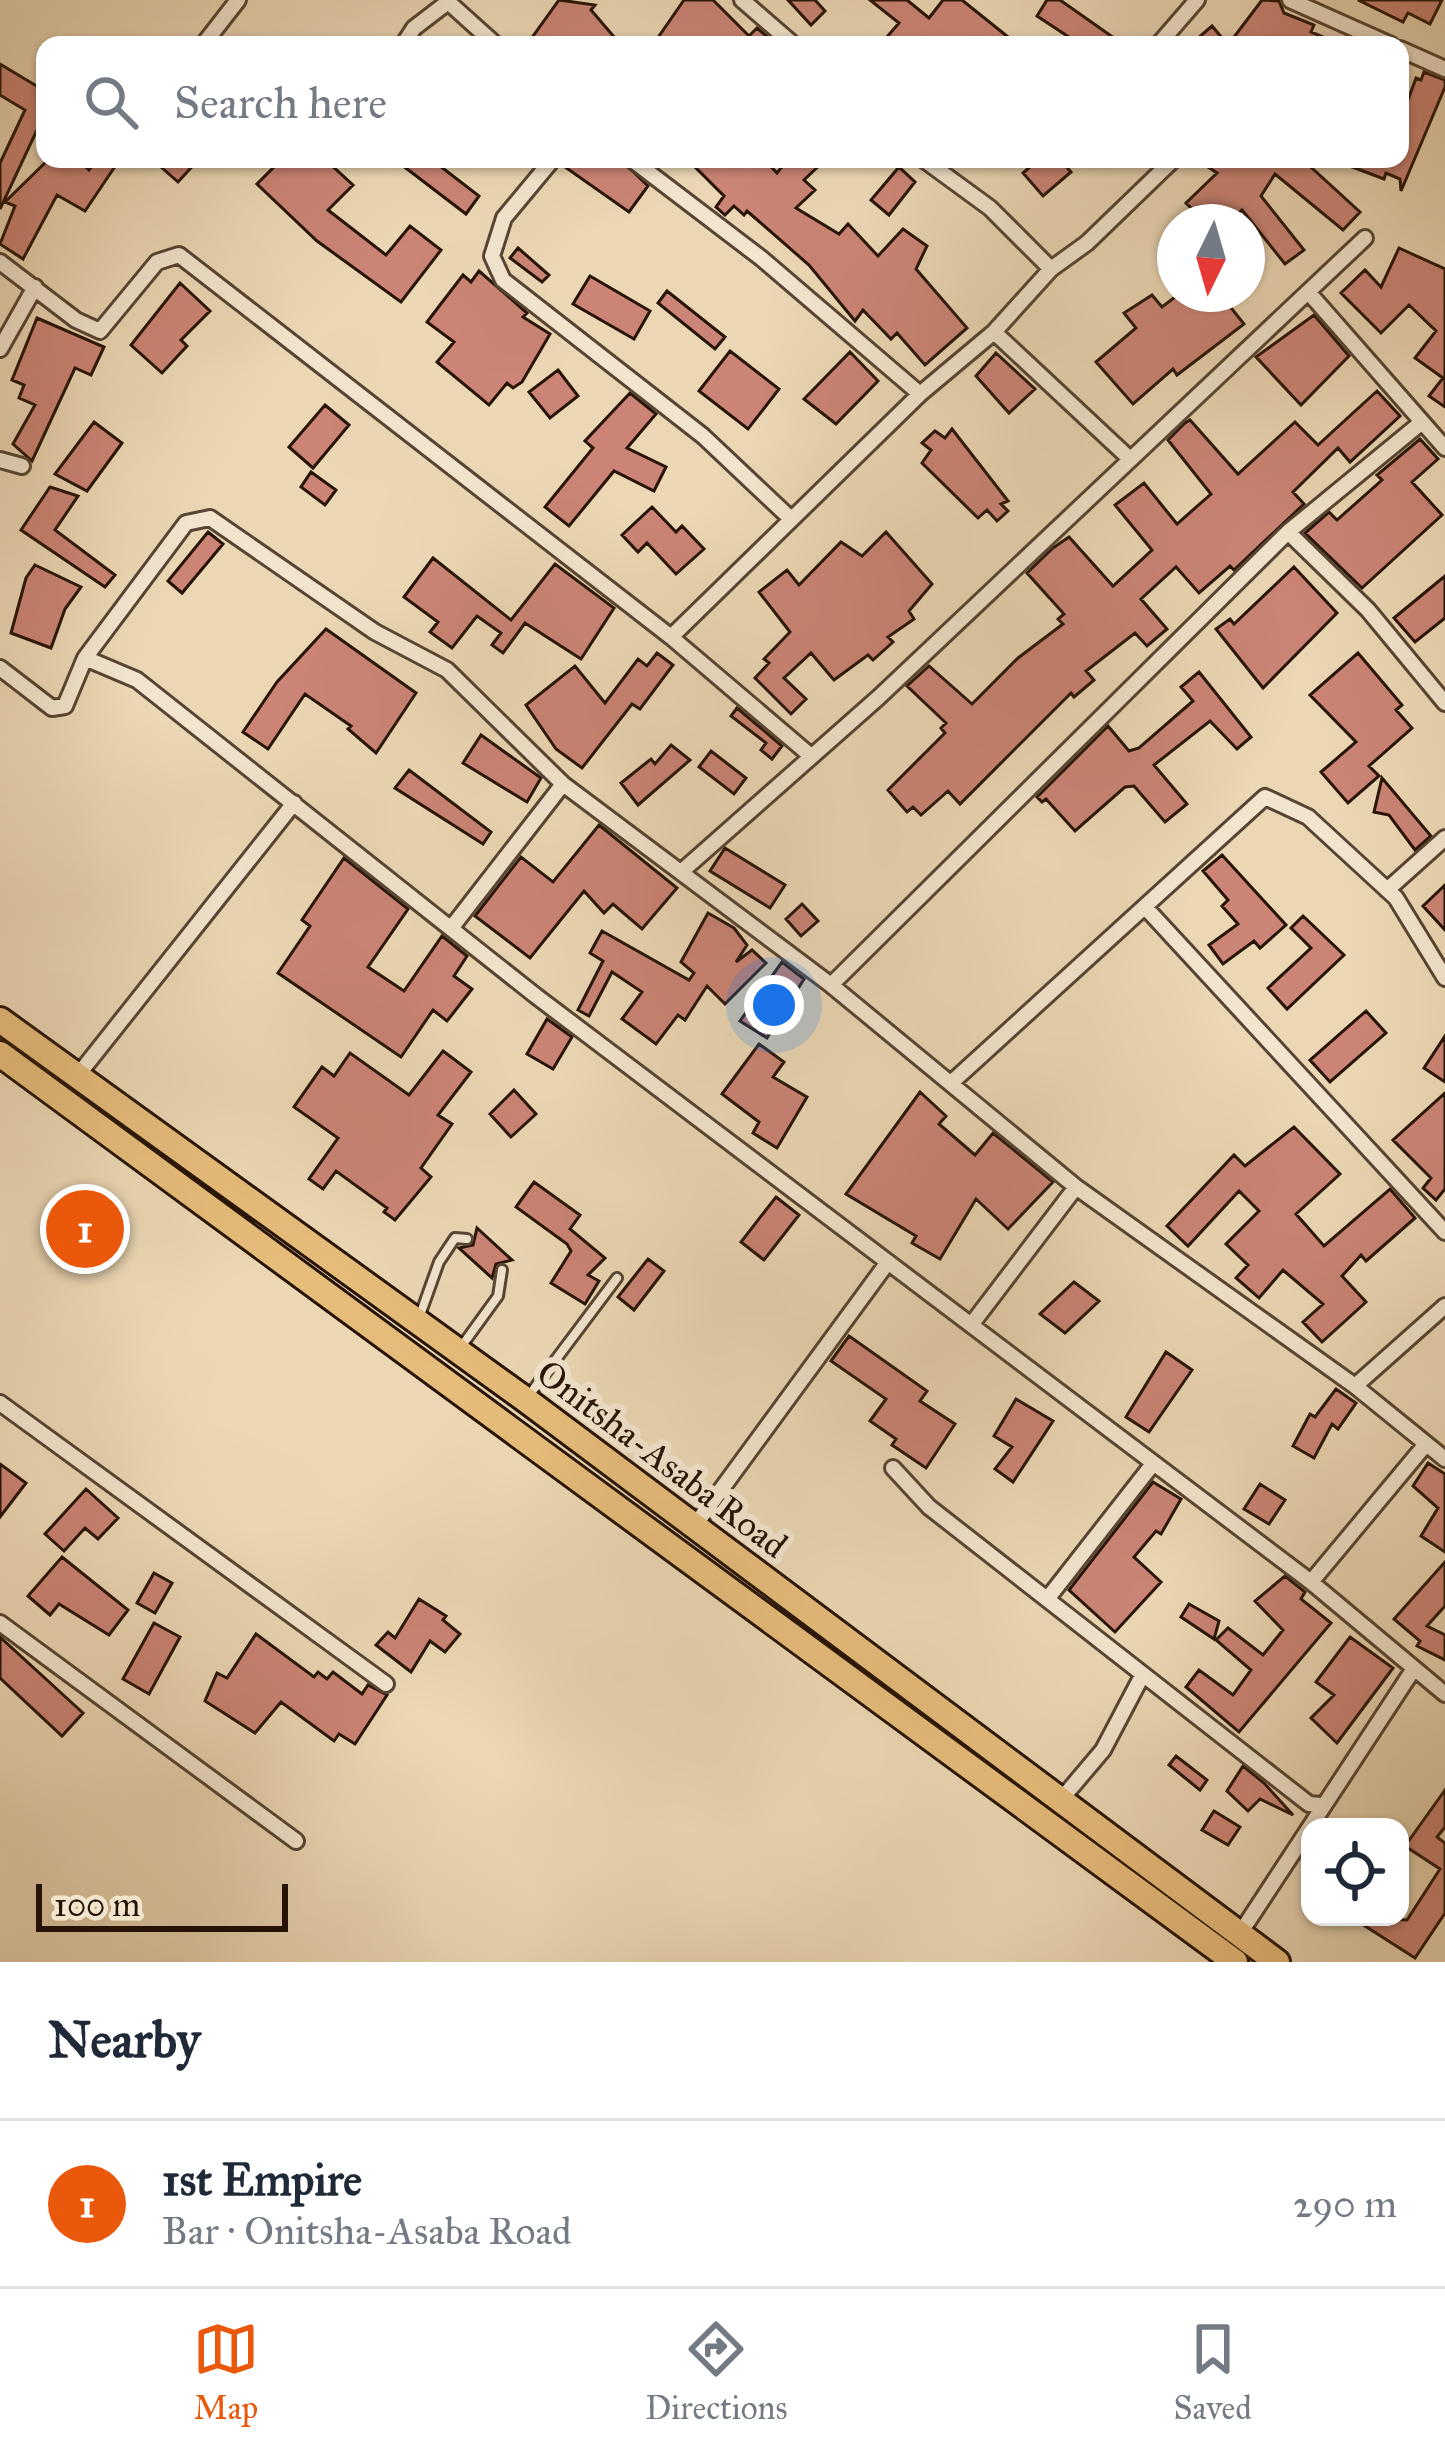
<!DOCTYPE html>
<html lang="en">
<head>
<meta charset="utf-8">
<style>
	body { margin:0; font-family:"IM FELL Great Primer",serif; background:#f6f6f7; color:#1f2937 }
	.controls { position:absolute; right:36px; bottom:36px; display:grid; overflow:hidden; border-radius:24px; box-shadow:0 3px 9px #0004 }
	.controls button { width:108px; height:108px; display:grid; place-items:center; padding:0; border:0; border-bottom:3px solid #e0e1e3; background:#fff; color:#1f2937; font:60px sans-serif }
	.compass { position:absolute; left:1157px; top:204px; width:108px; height:108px; border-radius:50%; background:#fff; box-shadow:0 3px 9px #0004; rotate:185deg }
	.scale { position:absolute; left:36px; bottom:30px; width:252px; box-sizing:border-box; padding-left:12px; border:6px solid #261306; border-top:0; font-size:33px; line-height:42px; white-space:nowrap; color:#261306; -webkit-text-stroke:9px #f2e5ce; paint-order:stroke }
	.you { position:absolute; left:774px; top:1005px; width:42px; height:42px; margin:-30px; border:9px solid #fff; border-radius:50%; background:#1a73e8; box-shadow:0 0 0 18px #1a73e833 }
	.badge { display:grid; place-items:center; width:78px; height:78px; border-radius:50%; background:#ea580c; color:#fff; font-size:39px; font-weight:700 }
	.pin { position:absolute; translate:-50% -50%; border:6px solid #fff; box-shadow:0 3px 12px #0006 }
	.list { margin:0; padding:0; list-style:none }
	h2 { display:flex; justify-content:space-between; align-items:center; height:156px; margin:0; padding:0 48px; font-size:51px }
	h2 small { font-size:39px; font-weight:400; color:#747a83 }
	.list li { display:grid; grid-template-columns:78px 1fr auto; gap:36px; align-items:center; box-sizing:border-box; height:168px; padding:0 48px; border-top:3px solid #e0e1e3 }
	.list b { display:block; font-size:45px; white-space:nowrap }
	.list p { margin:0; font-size:39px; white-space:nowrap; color:#747a83 }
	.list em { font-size:39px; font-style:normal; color:#747a83 }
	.icon { flex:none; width:66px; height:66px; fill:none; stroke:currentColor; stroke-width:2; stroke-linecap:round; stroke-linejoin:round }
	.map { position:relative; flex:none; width:1445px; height:1962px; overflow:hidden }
	.search { position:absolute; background:#fff; box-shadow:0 3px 9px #0004; left:36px; right:36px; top:36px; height:132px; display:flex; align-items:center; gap:30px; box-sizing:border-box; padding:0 42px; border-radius:24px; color:#747a83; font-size:45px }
	.sheet { height:324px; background:#fff }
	nav { display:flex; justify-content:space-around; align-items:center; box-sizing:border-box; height:168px; border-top:3px solid #e0e1e3; background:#fff; font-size:33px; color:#747a83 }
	nav a { display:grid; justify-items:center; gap:6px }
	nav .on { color:#ea580c }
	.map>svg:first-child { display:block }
	.building { fill:#cb8475; stroke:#261306; stroke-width:3 }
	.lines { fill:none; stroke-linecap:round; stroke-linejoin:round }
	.service-casing { stroke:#574432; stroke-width:14 }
	.minor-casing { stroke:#574432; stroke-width:20 }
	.trunk-casing { stroke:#261306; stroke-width:30 }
	.service { stroke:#f2e5ce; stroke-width:8 }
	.minor { stroke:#f2e5ce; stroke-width:14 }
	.trunk { stroke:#e6bc7a; stroke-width:24 }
	.labels { text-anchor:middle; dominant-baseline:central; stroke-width:12; stroke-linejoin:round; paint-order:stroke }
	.street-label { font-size:36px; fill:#261306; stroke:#f2e5ce }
</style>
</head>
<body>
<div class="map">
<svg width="1445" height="1962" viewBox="0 0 1445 1962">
	<rect width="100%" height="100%" fill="#ebd7b4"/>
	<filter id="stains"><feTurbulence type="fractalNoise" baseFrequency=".00167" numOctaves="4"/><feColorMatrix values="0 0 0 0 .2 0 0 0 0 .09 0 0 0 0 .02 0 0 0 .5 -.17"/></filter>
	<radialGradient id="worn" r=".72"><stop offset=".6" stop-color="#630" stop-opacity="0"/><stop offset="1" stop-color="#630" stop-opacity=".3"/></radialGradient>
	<path class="building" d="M559 0 595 5 591 10 621 45H539L531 39Z
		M684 0H713L749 36 757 28 777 45H667L657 39Z
		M788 0H815L825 11 811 25Z
		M870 0H907L929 18 943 0H962L1018 45H880L899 23Z
		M1047 0H1060L1124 45H1081L1037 16Z
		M1262 0 1279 1 1284 13 1314 25 1311 32 1342 45H1190L1212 26 1228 45Z
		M1358 0H1442L1430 24 1408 13 1403 22Z
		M0 64 45 91V113L0 209V163L25 110 0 95Z
		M1424 72 1445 80V87L1401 191 1400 179 1386 173 1384 179 1334 160 1400 159V122L1416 78 1421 80Z
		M49 159H78L89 170 97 159H120L85 211 57 195 23 259 0 244 15 206 5 202Z
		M152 159H199L178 182Z
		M282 159H322L330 164 353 185 328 210 386 255 410 226 441 250 401 302 317 241 257 184Z
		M394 159H431L479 196 466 214Z
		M571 159H620L648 186 629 212 565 167Z
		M687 159H764L777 173 788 159H826L804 180 815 190 796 208 839 234 848 224 878 256 903 229 927 246 916 269 967 328 925 365 897 333 891 339 863 310 855 321 809 265 747 211 744 215 734 206 725 215 716 207 724 196Z
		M1039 159H1060L1071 172 1043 196 1023 173Z
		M1196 159H1302L1360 212 1343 230 1275 174 1261 196 1304 250 1285 264 1242 210 1229 222H1178L1191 208 1186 203 1217 173Z
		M899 167 915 182 889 215 871 200Z
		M518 248 549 275 542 282 510 258Z
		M1399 248 1445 269V407L1429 396 1443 378 1415 358 1436 331 1409 305 1381 333 1341 293 1365 270 1381 287Z
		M479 271 527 313 523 317 550 334 522 382 513 388 507 383 489 405 437 362 454 342 427 322 463 275 471 282Z
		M590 276 650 311 634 339 573 304Z
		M180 283 210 311 181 340 187 346 162 373 131 345Z
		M667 291 725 337 715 349 658 303Z
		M1179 294H1220L1244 324 1177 375 1173 369 1133 404 1096 362 1136 328 1124 313 1152 295 1162 307Z
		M1314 315 1349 356 1301 405 1256 357Z
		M37 318 104 347 91 375 75 368 32 461 13 444 35 405 19 398 24 385 12 380Z
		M730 351 779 389 748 429 699 391Z
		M850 352 878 381 836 424 804 399Z
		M996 353 1035 389 1009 413 976 376Z
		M558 370 578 396 550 418 529 392Z
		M1377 391 1400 416 1350 462 1338 448 1293 492 1304 504 1234 570 1230 566 1199 593 1176 567 1141 599 1167 629 1147 646 1135 633 1086 671 1094 680 1074 697 1071 693 960 804 948 791 921 815 913 807 907 812 888 790 945 733 941 728 946 723 907 686 929 666 972 704 1018 658 1063 624 1058 619 1064 614 1027 573 1053 548 1069 537 1113 586 1152 550 1115 505 1144 483 1177 524 1211 494 1168 440 1185 423 1190 420 1238 474 1295 422 1318 445Z
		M630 393 656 414 627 448 666 467 654 491 614 471 569 526 545 507 593 448 585 441Z
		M325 405 349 425 313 468 289 447Z
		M94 422 122 443 87 491 55 474Z
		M952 429 1008 501 1001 504 1008 511 997 521 987 510 978 518 922 463 931 450 922 443 935 431 945 438Z
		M1420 439 1438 459 1412 482 1442 515 1362 588 1305 533 1329 512 1337 520 1382 480 1377 475Z
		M311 472 336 490 325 505 301 487Z
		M50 487 78 496 55 530 115 575 105 587 21 530Z
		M652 507 676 532 682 526 704 549 676 574 647 543 638 552 622 535Z
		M208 532 223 544 182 593 168 581Z
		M886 532 932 584 909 611 914 619 888 637 893 642 873 660 868 655 834 680 811 653 784 678 806 699 791 714 755 678 769 663 764 659 790 632 759 592 787 570 799 585 841 542 862 556Z
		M433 558 511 620 555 564 614 608 581 659 525 623 503 653 492 645 501 633 477 616 452 648 430 632 438 622 404 597Z
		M35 565 81 587 65 609 51 648 11 633 26 578Z
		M1294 567 1337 613 1263 688 1216 629 1230 619 1234 624Z
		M1445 576V618L1415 642 1394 618Z
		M326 629 416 693 376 753 348 729 351 726 305 694 268 749 243 732 277 682Z
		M657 653 673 665 640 709 632 704 582 768 556 749 526 705 575 666 605 703 638 659 647 666Z
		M1358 653 1402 705 1396 710 1412 728 1369 766 1379 776 1348 803 1321 772 1356 742 1310 695Z
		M1199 672 1251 737 1237 749 1210 721 1154 765 1187 804 1165 822 1134 786 1125 787 1075 831 1046 799 1042 802 1037 797 1108 726 1129 751 1139 748 1193 701 1181 687Z
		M737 708 782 746 772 759 761 750 766 743 731 716Z
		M481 735 541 778 527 802 463 763Z
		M671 745 690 760 638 805 621 783 651 759 655 764Z
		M711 751 746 778 734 794 699 767Z
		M409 770 491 832 483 844 395 788Z
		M1382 778 1431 836 1415 850 1389 815 1374 812Z
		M599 825 677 888 642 929 613 904 604 913 584 891 530 958 475 916 521 857 553 882Z
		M725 848 785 885 770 908 710 871Z
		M1222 855 1286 925 1260 948 1254 941 1223 964 1209 945 1238 924 1222 906 1228 900 1203 871Z
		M344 858 408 909 368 967 404 991 442 936 467 956 454 976 472 989 447 1021 433 1010 401 1057 278 973 310 926 302 920Z
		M1445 885V930L1423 906Z
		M802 904 818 921 801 936 786 919Z
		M708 913 734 928 747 945 736 962 752 950 766 963 725 1004 707 986 685 1020 678 1015 656 1044 622 1019 642 992 612 972 589 1016 578 1010 603 961 590 953 602 931 689 980 694 973 681 962Z
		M1303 916 1344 955 1287 1009 1268 988 1311 948 1291 928Z
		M782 962 804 979 767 1038 740 1021Z
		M1366 1011 1386 1033 1330 1082 1310 1060Z
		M547 1019 572 1037 553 1069 527 1054Z
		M1445 1036V1082L1424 1068Z
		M759 1044 784 1062 773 1077 807 1097 777 1148 753 1133 759 1122 722 1094Z
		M443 1051 471 1072 438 1115 452 1124 421 1168 431 1177 395 1220 384 1212 387 1208 336 1171 323 1189 309 1179 338 1138 294 1107 322 1067 334 1076 350 1053 409 1095Z
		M514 1090 536 1114 511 1137 490 1114Z
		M920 1092 946 1116 939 1124 975 1155 993 1133 1053 1182 1008 1229 976 1199 940 1259 912 1243 916 1236 846 1194Z
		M1445 1093V1189L1436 1200 1423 1188 1431 1178 1393 1140Z
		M1294 1127 1340 1174 1296 1214 1324 1246 1390 1189 1415 1218 1366 1261 1361 1255 1342 1276 1366 1302 1322 1342 1303 1322 1323 1304 1283 1270 1259 1298 1236 1278 1248 1265 1226 1244 1259 1211 1239 1191 1188 1246 1167 1226 1234 1155 1245 1166Z
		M534 1182 580 1215 570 1229 605 1258 588 1275 599 1281 585 1304 551 1283 571 1251 567 1244 516 1207Z
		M776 1197 799 1215 764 1260 741 1242Z
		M477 1228 512 1260 496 1264 492 1278 459 1248 473 1245Z
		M648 1259 664 1271 634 1310 618 1297Z
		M1074 1282 1099 1301 1065 1333 1040 1314Z
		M849 1336 927 1391 920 1401 955 1424 926 1468 892 1445 896 1439 870 1421 886 1399 831 1361Z
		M1166 1352 1192 1370 1149 1432 1126 1417Z
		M1336 1389 1356 1403 1338 1429 1332 1424 1314 1458 1293 1446 1310 1414 1315 1417Z
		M1016 1399 1053 1421 1013 1482 995 1469 1012 1447 994 1436Z
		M1428 1463 1445 1474V1552L1421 1536 1438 1508 1413 1486Z
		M0 1464 26 1483 0 1517Z
		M1153 1482 1181 1499 1161 1534 1156 1531 1134 1557 1161 1582 1115 1632 1069 1590Z
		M1260 1484 1285 1500 1269 1524 1244 1509Z
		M86 1489 118 1518 98 1539 85 1528 64 1551 45 1534Z
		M62 1557 128 1610 109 1635 59 1604 50 1615 28 1596Z
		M1445 1562V1606L1427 1626 1445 1635V1660L1417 1646 1420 1641 1394 1619Z
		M154 1573 172 1583 155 1613 137 1603Z
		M1285 1576 1305 1592 1301 1599 1331 1623 1239 1732 1186 1687 1199 1670 1233 1695 1251 1670 1216 1640 1228 1628 1263 1655 1283 1630 1255 1601Z
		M419 1599 446 1616 443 1620 460 1634 445 1652 430 1641 411 1672 376 1645 388 1632 395 1638Z
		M1189 1604 1219 1621 1214 1639 1181 1617Z
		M154 1623 180 1637 149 1694 123 1679Z
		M256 1634 314 1677 318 1672 327 1679 333 1672 362 1694 368 1685 387 1695 355 1744 339 1734 334 1741 281 1702 255 1733 205 1701 217 1673 227 1678Z
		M0 1637 83 1713 62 1736 0 1678Z
		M1350 1637 1393 1668 1337 1743 1311 1718 1334 1695 1316 1682Z
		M1176 1756 1207 1780 1200 1790 1169 1765Z
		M1243 1766 1264 1783 1293 1815 1260 1799 1248 1811 1227 1791Z
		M1445 1790V1827L1437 1837 1445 1843V1913L1415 1958 1351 1917 1407 1920 1440 1869 1405 1846Z
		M1214 1811 1240 1827 1228 1845 1202 1830Z"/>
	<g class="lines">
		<g class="service-casing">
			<path id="service" d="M419 1318 439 1262 455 1238 467 1239
				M461 1347 498 1296 502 1270
				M530 1394 617 1278"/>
		</g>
		<g class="minor-casing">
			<path id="minor" d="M446 0 496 45
				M742 0 794 45
				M1290 0 1391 45
				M203 45 238 0
				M403 45 414 28 448 2
				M1158 45 1197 0
				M1400 49 1445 69
				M553 159 504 218 492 256 503 280 703 436 791 519
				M631 159 761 258 920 394
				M923 159 990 208 1051 269
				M0 262 76 320 100 331 157 262 179 255 671 637 811 756
				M1310 294 1445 448
				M994 332 1130 459
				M0 349 35 287
				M0 460 22 466
				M1288 532 1368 610 1445 703
				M671 637 920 394 994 332 1051 269 1087 243 1174 159
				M85 658 186 523 210 518 375 632 447 670 563 784 831 985 1076 1187 1355 1386 1445 1459
				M0 668 52 708 65 706 85 658 137 680 536 996 1311 1582 1445 1694
				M681 872 879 697 1365 238
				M1387 890 1445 838
				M1145 907 1445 1232
				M452 927 563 784
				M831 985 1288 532 1422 422
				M78 1075 294 803
				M951 1083 1265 797 1308 817 1396 898 1445 978
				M971 1325 1076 1187
				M1355 1386 1445 1306
				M0 1403 386 1684
				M893 1468 929 1507 1309 1804 1321 1805
				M693 1528 888 1262
				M1311 1582 1426 1444
				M1048 1598 1152 1465
				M0 1623 296 1841
				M1059 1802 1103 1750 1143 1674
				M1239 1935 1413 1670"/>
		</g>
		<g class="trunk-casing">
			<path id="trunk" d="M0 1020 526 1400 1277 1962
				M0 1054 1235 1962"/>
		</g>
		<use href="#service" class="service"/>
		<use href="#minor" class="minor"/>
		<use href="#trunk" class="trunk"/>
	</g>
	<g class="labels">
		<g class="street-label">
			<text transform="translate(662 1459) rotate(37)">Onitsha-Asaba Road</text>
		</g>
	</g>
	<rect width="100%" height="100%" filter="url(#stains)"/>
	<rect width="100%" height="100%" fill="url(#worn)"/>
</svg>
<div class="controls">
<button><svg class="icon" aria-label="locate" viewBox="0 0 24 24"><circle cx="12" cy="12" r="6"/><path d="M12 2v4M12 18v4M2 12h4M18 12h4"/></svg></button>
</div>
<svg class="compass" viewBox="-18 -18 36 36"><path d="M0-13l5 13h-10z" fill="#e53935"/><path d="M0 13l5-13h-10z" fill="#747a83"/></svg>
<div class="scale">100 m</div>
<div class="you"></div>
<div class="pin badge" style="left:85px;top:1229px">1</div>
<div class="search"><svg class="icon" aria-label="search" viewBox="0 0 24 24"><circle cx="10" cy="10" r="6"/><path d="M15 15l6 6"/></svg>Search here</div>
</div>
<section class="sheet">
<h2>Nearby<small></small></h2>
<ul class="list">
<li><span class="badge">1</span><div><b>1st Empire</b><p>Bar · Onitsha-Asaba Road</p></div><em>290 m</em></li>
</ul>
</section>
<nav>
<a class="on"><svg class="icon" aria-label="map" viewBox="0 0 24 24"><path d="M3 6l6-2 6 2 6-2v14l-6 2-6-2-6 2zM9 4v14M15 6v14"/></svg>Map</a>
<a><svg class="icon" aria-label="directions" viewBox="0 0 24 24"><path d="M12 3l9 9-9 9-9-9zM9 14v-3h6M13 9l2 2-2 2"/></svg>Directions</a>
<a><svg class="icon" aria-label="saved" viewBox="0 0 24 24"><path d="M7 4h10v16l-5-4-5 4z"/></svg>Saved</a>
</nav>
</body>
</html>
